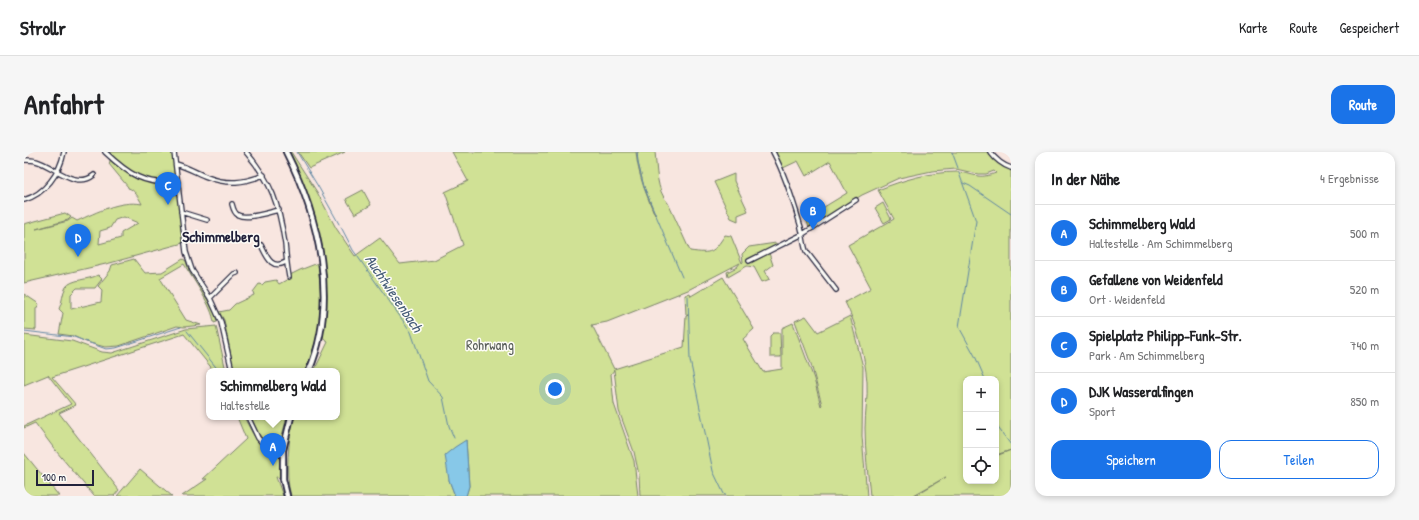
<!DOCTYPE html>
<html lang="de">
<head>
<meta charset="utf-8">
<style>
	body { margin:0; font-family:"Patrick Hand",sans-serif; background:#f6f6f6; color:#202124 }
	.controls { position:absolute; right:12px; bottom:12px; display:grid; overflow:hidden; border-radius:8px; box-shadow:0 2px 6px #0003 }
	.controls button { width:36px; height:36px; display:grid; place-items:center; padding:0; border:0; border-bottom:1px solid #e0e0e0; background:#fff; color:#202124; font:20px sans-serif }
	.scale { position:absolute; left:12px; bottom:10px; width:58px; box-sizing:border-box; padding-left:4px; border:2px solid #22223b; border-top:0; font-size:11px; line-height:14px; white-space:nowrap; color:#22223b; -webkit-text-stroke:3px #fdfcf7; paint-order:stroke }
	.you { position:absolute; left:531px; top:237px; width:14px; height:14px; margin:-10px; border:3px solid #fff; border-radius:50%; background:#1a73e8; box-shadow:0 0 0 6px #1a73e833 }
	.badge { display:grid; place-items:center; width:26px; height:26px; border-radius:50%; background:#1a73e8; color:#fff; font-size:13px; font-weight:700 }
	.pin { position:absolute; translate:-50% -33px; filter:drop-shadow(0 1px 2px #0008) }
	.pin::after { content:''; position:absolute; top:21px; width:14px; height:12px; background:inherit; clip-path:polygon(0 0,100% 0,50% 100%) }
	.popup { position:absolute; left:182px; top:216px; width:134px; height:52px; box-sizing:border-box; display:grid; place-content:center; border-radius:8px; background:#fff; filter:drop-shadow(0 1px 3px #0005); font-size:13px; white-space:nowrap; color:#757577 }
	.popup b { font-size:15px; color:#202124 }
	.popup::after { content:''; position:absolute; left:50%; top:100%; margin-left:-8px; border:8px solid transparent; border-top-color:#fff }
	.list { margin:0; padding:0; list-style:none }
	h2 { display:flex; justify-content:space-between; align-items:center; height:52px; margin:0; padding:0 16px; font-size:17px }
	h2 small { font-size:13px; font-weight:400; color:#757577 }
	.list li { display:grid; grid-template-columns:26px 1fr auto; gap:12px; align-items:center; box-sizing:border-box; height:56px; padding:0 16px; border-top:1px solid #e0e0e0 }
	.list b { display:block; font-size:15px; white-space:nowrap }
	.list p { margin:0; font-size:13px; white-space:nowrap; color:#757577 }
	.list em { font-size:13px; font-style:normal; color:#757577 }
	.actions { display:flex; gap:8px; padding:12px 16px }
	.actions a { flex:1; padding:9px 0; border:1px solid #1a73e8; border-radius:12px; text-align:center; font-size:14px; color:#1a73e8 }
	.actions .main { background:#1a73e8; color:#fff }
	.icon { flex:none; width:22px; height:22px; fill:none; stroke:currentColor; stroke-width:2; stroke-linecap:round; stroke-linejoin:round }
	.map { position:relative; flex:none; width:987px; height:344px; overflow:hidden; border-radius:12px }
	header { display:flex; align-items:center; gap:24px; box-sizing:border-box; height:56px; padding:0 20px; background:#fff; border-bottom:1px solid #e0e0e0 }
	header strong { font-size:19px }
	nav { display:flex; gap:22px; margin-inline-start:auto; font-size:14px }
	.intro { display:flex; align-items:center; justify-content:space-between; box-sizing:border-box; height:96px; padding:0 24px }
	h1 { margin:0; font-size:28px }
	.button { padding:10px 18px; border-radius:12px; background:#1a73e8; color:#fff; font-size:14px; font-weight:700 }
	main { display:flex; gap:24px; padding:0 24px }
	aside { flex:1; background:#fff; border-radius:12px; box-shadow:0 2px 6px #0003 }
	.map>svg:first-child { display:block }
	.green { fill:#d0e195; stroke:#798268; fill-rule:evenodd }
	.water { fill:#87c8e8; stroke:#5f86a3 }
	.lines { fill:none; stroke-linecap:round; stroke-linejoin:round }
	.stream { stroke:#5f86a3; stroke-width:1 }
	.minor-casing { stroke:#22223b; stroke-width:6 }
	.tertiary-casing { stroke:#22223b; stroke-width:8 }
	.minor { stroke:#fdfcf7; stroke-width:3.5 }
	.tertiary { stroke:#fdfcf7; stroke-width:4.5 }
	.labels { text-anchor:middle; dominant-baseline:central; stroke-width:3; stroke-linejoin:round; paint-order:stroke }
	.park-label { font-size:14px; fill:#565b56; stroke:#fdfcf7 }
	.neighbourhood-label { font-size:15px; font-weight:bold; fill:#22223b; stroke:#fdfcf7 }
	.water-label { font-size:15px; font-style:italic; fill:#455c78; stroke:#fdfcf7 }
</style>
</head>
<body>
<header>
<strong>Strollr</strong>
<nav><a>Karte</a><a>Route</a><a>Gespeichert</a></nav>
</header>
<div class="intro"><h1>Anfahrt</h1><a class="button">Route</a></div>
<main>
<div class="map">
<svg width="987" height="344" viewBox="0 0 987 344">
	<rect width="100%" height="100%" fill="#f8e6e0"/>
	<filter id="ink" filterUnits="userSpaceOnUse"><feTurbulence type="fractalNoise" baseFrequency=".025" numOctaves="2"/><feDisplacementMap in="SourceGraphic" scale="8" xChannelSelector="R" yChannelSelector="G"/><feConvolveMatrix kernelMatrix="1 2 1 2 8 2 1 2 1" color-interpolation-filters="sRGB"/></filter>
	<g filter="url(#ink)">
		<path class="green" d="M82 0H150L153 30H131L106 21Z
			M264 0H267L293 40 312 76 331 104 356 86 376 112 410 108 439 93 421 40 444 29 428 0H612C614 23 622 42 631 63L620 35 614 11 613 0H631C633 17 632 38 644 51L666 99C688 102 689 101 701 83L707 84 718 111 719 110 718 102 725 95 752 91 753 94 745 101 749 113 741 119 746 127 738 130 730 115 723 114 704 125 703 120 713 115 716 111 664 138 583 170 568 173 590 217 660 195 662 164 665 163H662L661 143 666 141 667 144 699 125 730 177 719 187 739 220 758 217V176L769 171 790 227 797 254 798 253 787 212 771 169 782 164 794 180 826 164 839 215 838 284 843 344H616L615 323 610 300 595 259 590 218 587 222 590 252 610 309 614 344H442L445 334 442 288 425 328 431 344H267C260 320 266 289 268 265H313V219H290L304 190 298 186C300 174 302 163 302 152 303 101 287 45 264 0Z
			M274 0H321L285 16Z
			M751 0H966L970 6 987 16V298L972 303V227H942V329H972V304L987 298V344H890L922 325 888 344H846C844 322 841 299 841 276 841 261 844 245 843 230 841 203 833 174 821 150L847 136 824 93 870 67 854 38C879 28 905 20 933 20 940 20 947 23 954 24 960 25 966 23 972 21L970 19 962 22H954L932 17 908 19 875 26 838 43 785 76 782 66 823 41 806 9 782 24 774 9 759 16Z
			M87 6C110 29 121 31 153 31L159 91 86 111 0 131V72L41 61 47 65 44 68 12 77 44 69 48 66 53 69C73 60 96 48 118 52 115 46 110 37 104 36V35L85 12ZM100 65 114 71 97 81V86L75 92 76 79 86 76 91 68Z
			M710 22V29L724 59 714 63V69L707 66 690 30Z
			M339 38 347 53 331 62 322 47Z
			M859 51 867 67 860 71 851 56Z
			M110 107 121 121 138 120 159 107 162 109C164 115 166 121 169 126 177 139 191 155 193 170L190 171C189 155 168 126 160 112L136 126 162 168 177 173 160 175 153 174 95 194 81 195 62 190 49 184 35 182 39 161 35 157C39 149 38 141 42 135 47 127 65 128 74 123L78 127 71 136H53L47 142V157L77 150 78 138 74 134 86 119 88 113Z
			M294 111C296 133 299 156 295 177 292 192 286 205 281 219H210L200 168 195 160 205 158 211 152 230 143 229 140 235 132 238 133 241 130 252 128 255 132 266 126V123L276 118Z
			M0 142 15 152 12 157V178L0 177Z
			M192 174 202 219H190L160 182 28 225 52 253 35 261 95 338 90 344H70L32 299 11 271 0 276V274L47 252 24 223 0 233V183L48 189 78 200 88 201 162 177Z
			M749 181H756L757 205H746V184Z
			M213 265H220C231 286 233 295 258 300V326L252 325 259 344H158L183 327H179L222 287Z
			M227 265H263L256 291 251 294C237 293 232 275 227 265Z
			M0 301 35 344H0Z
			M116 317 148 344H93Z"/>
		<path class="water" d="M442 288 445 334 442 344H431L425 328 421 303 431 295Z"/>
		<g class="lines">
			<path class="stream" d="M273 0 295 36 315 72
				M613 0 614 11 620 35 658 125
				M928 0 934 16
				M935 21 952 69 935 175 951 204 961 227
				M939 31 946 34 987 62
				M317 75 329 98 387 180 404 229 419 245 425 274 430 286
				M664 144 666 208 689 319 700 342 703 344
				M0 179 50 185 82 197 92 196 157 175
				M163 179 195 219
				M972 273 987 293"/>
			<g class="minor-casing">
				<path id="minor" d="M81 0C104 22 121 34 154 30
					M150 0 162 100 168 118 186 146 197 170 208 219
					M222 0C248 30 255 53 261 92 262 103 263 114 265 125
					M749 0C761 23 769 48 776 72 779 81 779 90 782 99L812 138
					M966 0C972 8 978 13 987 16
					M0 8C4 8 9 8 12 9 30 14 52 38 70 23
					M152 12C163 15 173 21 183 25 204 33 220 31 240 23
					M0 48C21 42 36 21 40 0
					M208 52C209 56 210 61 214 63 223 68 245 60 255 58
					M157 60 183 68
					M237 93C243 105 247 118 262 110
					M725 109 779 82 832 48
					M186 146 210 122 213 121
					M224 265 234 286 241 294 259 298"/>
			</g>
			<g class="tertiary-casing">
				<path id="tertiary" d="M262 0C295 65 315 149 285 219
					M263 344 259 327V298L267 265"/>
			</g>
			<use href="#minor" class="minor"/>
			<use href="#tertiary" class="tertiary"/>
		</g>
	</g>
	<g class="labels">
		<g class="park-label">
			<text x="466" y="192">Rohrwang</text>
		</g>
		<g class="neighbourhood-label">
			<text x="197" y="84">Schimmelberg</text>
		</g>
		<g class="water-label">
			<text transform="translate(370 141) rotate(56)">Auchtwiesenbach</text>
		</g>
	</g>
</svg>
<div class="controls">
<button>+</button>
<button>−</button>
<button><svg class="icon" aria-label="locate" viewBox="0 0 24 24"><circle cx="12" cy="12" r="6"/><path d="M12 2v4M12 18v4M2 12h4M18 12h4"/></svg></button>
</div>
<div class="scale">100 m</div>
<div class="you"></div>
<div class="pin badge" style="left:249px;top:314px">A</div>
<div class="popup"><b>Schimmelberg Wald</b>Haltestelle</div>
<div class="pin badge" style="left:789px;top:78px">B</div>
<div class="pin badge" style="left:144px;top:53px">C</div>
<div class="pin badge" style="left:54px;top:105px">D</div>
</div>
<aside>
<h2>In der Nähe<small>4 Ergebnisse</small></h2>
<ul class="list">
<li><span class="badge">A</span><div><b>Schimmelberg Wald</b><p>Haltestelle · Am Schimmelberg</p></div><em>500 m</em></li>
<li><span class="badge">B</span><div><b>Gefallene von Weidenfeld</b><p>Ort · Weidenfeld</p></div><em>520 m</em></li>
<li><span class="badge">C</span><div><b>Spielplatz Philipp-Funk-Str.</b><p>Park · Am Schimmelberg</p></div><em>740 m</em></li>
<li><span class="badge">D</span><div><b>DJK Wasseralfingen</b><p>Sport</p></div><em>850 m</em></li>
</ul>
<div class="actions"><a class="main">Speichern</a><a>Teilen</a></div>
</aside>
</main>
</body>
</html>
